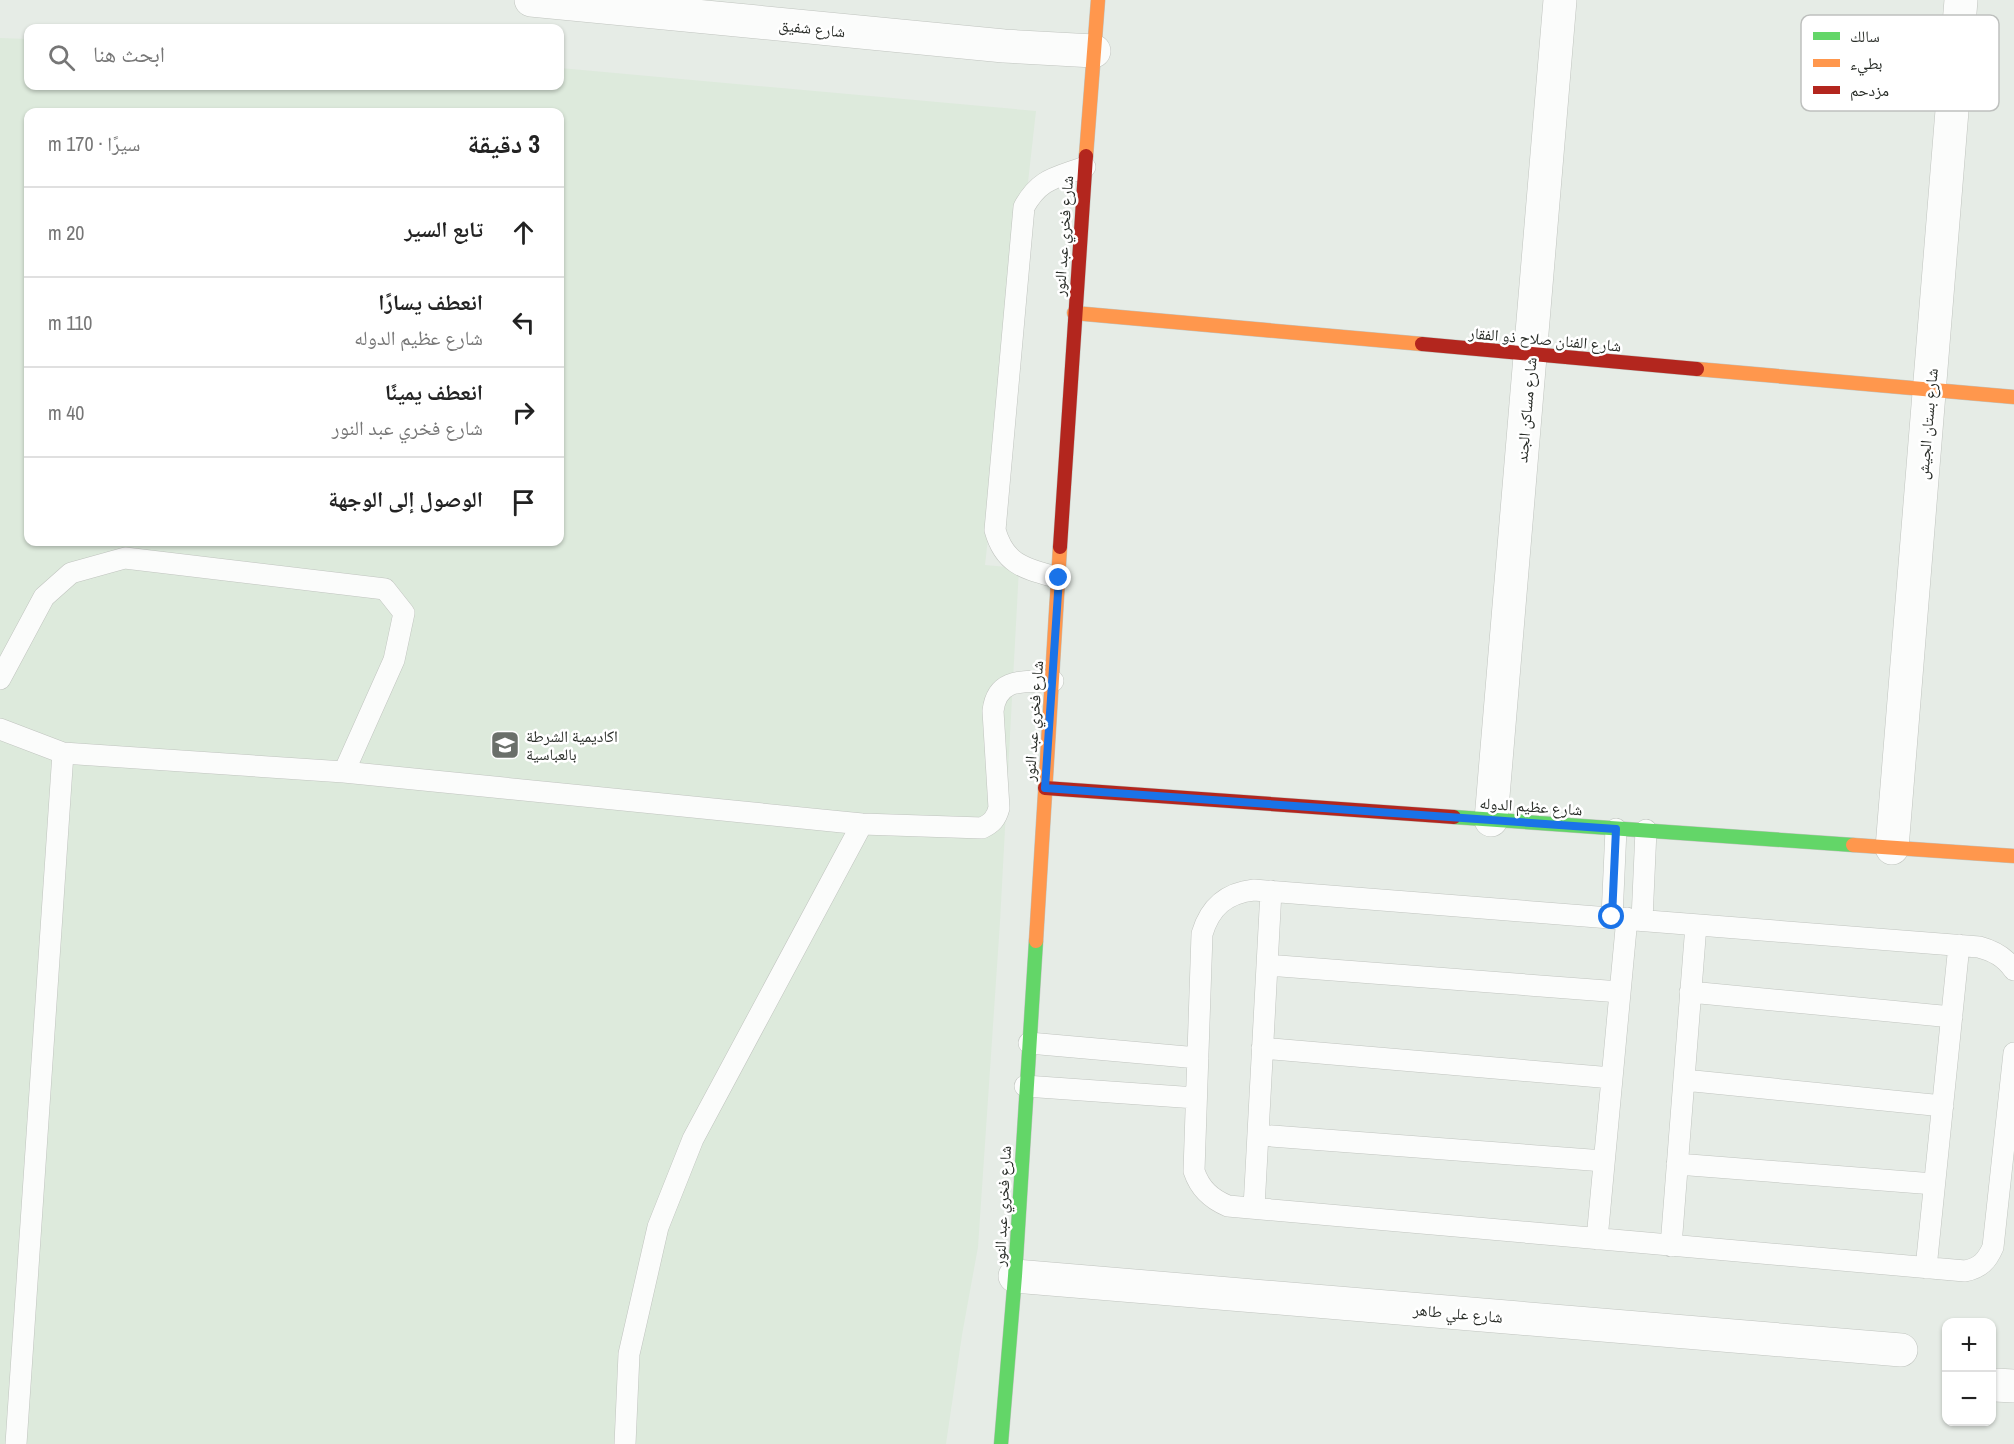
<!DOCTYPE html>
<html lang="ar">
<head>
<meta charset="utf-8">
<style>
	body { margin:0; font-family:"Archivo Narrow","Noto Naskh Arabic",sans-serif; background:#f6f6f6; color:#222; direction:rtl }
	.controls { position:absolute; right:18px; bottom:18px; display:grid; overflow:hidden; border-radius:12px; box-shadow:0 2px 4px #0004 }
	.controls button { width:54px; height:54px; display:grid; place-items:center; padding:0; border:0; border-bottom:2px solid #e0e0e0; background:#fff; color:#222; font:30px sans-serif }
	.stop { position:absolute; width:18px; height:18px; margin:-14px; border:4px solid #1a73e8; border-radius:50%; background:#fff }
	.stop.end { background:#1a73e8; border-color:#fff; box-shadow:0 2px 6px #0008 }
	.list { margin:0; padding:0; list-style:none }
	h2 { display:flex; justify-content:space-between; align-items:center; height:78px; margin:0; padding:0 24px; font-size:26px }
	h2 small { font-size:20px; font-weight:400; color:#767676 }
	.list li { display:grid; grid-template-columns:39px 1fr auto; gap:18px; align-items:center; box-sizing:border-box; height:90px; padding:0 24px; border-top:2px solid #e0e0e0 }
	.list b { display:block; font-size:22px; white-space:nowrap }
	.list p { margin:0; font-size:20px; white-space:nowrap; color:#767676 }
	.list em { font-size:20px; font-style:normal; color:#767676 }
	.icon { flex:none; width:33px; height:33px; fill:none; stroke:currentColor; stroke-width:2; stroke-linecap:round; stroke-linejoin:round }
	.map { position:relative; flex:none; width:2014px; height:1444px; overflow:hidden; direction:ltr }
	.search { position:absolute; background:#fff; box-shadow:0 2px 4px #0004; left:24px; top:24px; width:540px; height:66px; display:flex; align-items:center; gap:15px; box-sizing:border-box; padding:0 21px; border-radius:12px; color:#767676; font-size:22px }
	.panel { position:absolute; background:#fff; box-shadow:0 2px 4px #0004; left:24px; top:108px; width:540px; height:438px; border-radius:12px; direction:rtl }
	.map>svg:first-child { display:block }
	.built { fill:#ddeadc; fill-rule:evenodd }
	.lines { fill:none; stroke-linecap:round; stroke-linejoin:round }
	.lane-casing { stroke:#c0c4bf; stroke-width:22 }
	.street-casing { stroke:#c0c4bf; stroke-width:34 }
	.fast-casing { stroke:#c0c4bf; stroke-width:15 }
	.slow-casing { stroke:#c0c4bf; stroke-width:15 }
	.jam-casing { stroke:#c0c4bf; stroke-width:15 }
	.lane { stroke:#fbfcfb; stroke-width:21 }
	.street { stroke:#fbfcfb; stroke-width:33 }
	.fast { stroke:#63d668; stroke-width:14 }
	.slow { stroke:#ff974d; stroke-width:14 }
	.jam { stroke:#b3261e; stroke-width:14 }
	.route { stroke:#1a73e8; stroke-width:8 }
	.labels { text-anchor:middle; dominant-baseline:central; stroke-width:5; stroke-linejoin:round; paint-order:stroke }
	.street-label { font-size:16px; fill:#282c27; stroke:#fff }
	.poi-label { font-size:16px; fill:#282c27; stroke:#fff; text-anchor:start }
	.key { fill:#fff; stroke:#bec0be; stroke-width:1.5 }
	.key-label { font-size:16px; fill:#282c27 }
</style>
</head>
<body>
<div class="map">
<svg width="2014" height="1444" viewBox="0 0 2014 1444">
	<rect width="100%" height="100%" fill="#e6ece6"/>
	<path class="built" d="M0 38 28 39V86H560V68L1036 111 985 565 1019 568 1000 922 978 1247 962 1335 946 1444H0ZM28 112H560V542H28Z"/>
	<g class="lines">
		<g class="lane-casing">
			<path id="lane" d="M1059 578C1027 569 1005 566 995 530L1024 207C1040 178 1056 178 1085 167
				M0 679 44 597 71 573 125 558 385 589 404 613 394 660 344 772
				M0 729 63 753 344 772 862 824 982 828C992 823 996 819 999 808L993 711C997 676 1026 682 1053 681
				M1612 917 1616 829
				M1642 920 1646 830
				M1267 965 1620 992
				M2014 970C2005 957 1994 951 1979 947L1254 890C1226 893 1210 907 1202 934L1194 1171C1200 1189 1211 1199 1228 1206L1965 1271C1980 1268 1987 1261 1993 1247L2014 1053
				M1690 992 1952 1017
				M1029 1043 1198 1058
				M1262 1048 1612 1078
				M1684 1080 1943 1106
				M1025 1086 1196 1098
				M1258 1135 1604 1161
				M1677 1164 1934 1184
				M1254 1208 1271 891
				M1597 1239 1627 918
				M1671 1246 1696 925
				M1926 1268 1959 945
				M16 1444 63 753
				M625 1444 629 1354 658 1227 693 1139 862 824"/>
		</g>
		<g class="street-casing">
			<path id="street" d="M531 0 1004 46 1094 51
				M1491 820 1560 0
				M1892 848 1961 0
				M1015 1276 1901 1350
				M1995 1385 2014 1386"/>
		</g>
		<g class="fast-casing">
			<path id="fast" d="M1454 817 1853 845
				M1001 1444 1015 1276 1036 941"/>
		</g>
		<g class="slow-casing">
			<path id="slow" d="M1086 156 1098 0
				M1074 313 1422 344
				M1697 369 2014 397
				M1853 845 2014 856
				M1036 941 1060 547"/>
		</g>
		<g class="jam-casing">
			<path id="jam" d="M1422 344 1697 369
				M1060 547 1086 156
				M1045 788 1454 817"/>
		</g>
		<use href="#lane" class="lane"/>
		<use href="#street" class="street"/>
		<use href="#fast" class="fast"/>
		<use href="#slow" class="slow"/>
		<use href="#jam" class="jam"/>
	</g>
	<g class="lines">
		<path class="route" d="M1059 578 1045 788 1616 829 1612 917"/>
	</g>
	<defs>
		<g id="university-square" transform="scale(1.5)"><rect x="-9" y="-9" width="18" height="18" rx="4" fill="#6a6f6a" stroke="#fff"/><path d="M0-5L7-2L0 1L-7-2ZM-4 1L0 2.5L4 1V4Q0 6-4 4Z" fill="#fff"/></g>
	</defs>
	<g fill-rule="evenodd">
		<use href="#university-square" x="505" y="745"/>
	</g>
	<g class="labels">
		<g class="street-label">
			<text transform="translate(812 28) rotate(6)">شارع شفيق</text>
			<text transform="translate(1063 236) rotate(-86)">شارع فخري عبد النور</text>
			<text transform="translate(1545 339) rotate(5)">شارع الفنان صلاح ذو الفقار</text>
			<text transform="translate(1526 410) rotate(-85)">شارع مساكن الجند</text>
			<text transform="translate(1927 424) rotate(-85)">شارع بستان الجيش</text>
			<text transform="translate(1033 721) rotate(-86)">شارع فخري عبد النور</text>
			<text transform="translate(1531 806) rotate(4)">شارع عظيم الدوله</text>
			<text transform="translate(1002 1206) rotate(-87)">شارع فخري عبد النور</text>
			<text transform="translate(1458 1313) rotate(5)">شارع علي طاهر</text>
		</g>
		<g class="poi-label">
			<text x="526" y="736">اكاديمية الشرطة<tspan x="526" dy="18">بالعباسية</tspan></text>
		</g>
	</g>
	<rect x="1801" y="15" width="198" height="96" rx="9" class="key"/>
	<rect x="1813" y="32" width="27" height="8" fill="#63d668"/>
	<rect x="1813" y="59" width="27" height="8" fill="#ff974d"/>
	<rect x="1813" y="86" width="27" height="8" fill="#b3261e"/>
	<g class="key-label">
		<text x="1850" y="42">سالك</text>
		<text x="1850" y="69">بطيء</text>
		<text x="1850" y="96">مزدحم</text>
	</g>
</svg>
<div class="controls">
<button>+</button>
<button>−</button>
</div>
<div class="stop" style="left:1612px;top:917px"></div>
<div class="stop end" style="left:1059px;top:578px"></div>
<div class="search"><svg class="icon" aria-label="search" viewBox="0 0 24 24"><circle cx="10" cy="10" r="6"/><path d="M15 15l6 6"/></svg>ابحث هنا</div>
<section class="panel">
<h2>3 دقيقة<small>سيرًا · 170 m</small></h2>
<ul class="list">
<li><svg class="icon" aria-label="ahead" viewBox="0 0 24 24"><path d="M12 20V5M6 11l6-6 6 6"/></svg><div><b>تابع السير</b></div><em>20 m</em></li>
<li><svg class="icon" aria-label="left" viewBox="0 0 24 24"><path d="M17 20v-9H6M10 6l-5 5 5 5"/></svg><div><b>انعطف يسارًا</b><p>شارع عظيم الدوله</p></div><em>110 m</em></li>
<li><svg class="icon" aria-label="right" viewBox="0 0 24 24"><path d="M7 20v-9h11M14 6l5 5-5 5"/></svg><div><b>انعطف يمينًا</b><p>شارع فخري عبد النور</p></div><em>40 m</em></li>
<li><svg class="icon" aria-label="arrive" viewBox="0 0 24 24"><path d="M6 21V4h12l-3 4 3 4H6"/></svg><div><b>الوصول إلى الوجهة</b></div></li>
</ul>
</section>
</div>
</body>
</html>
